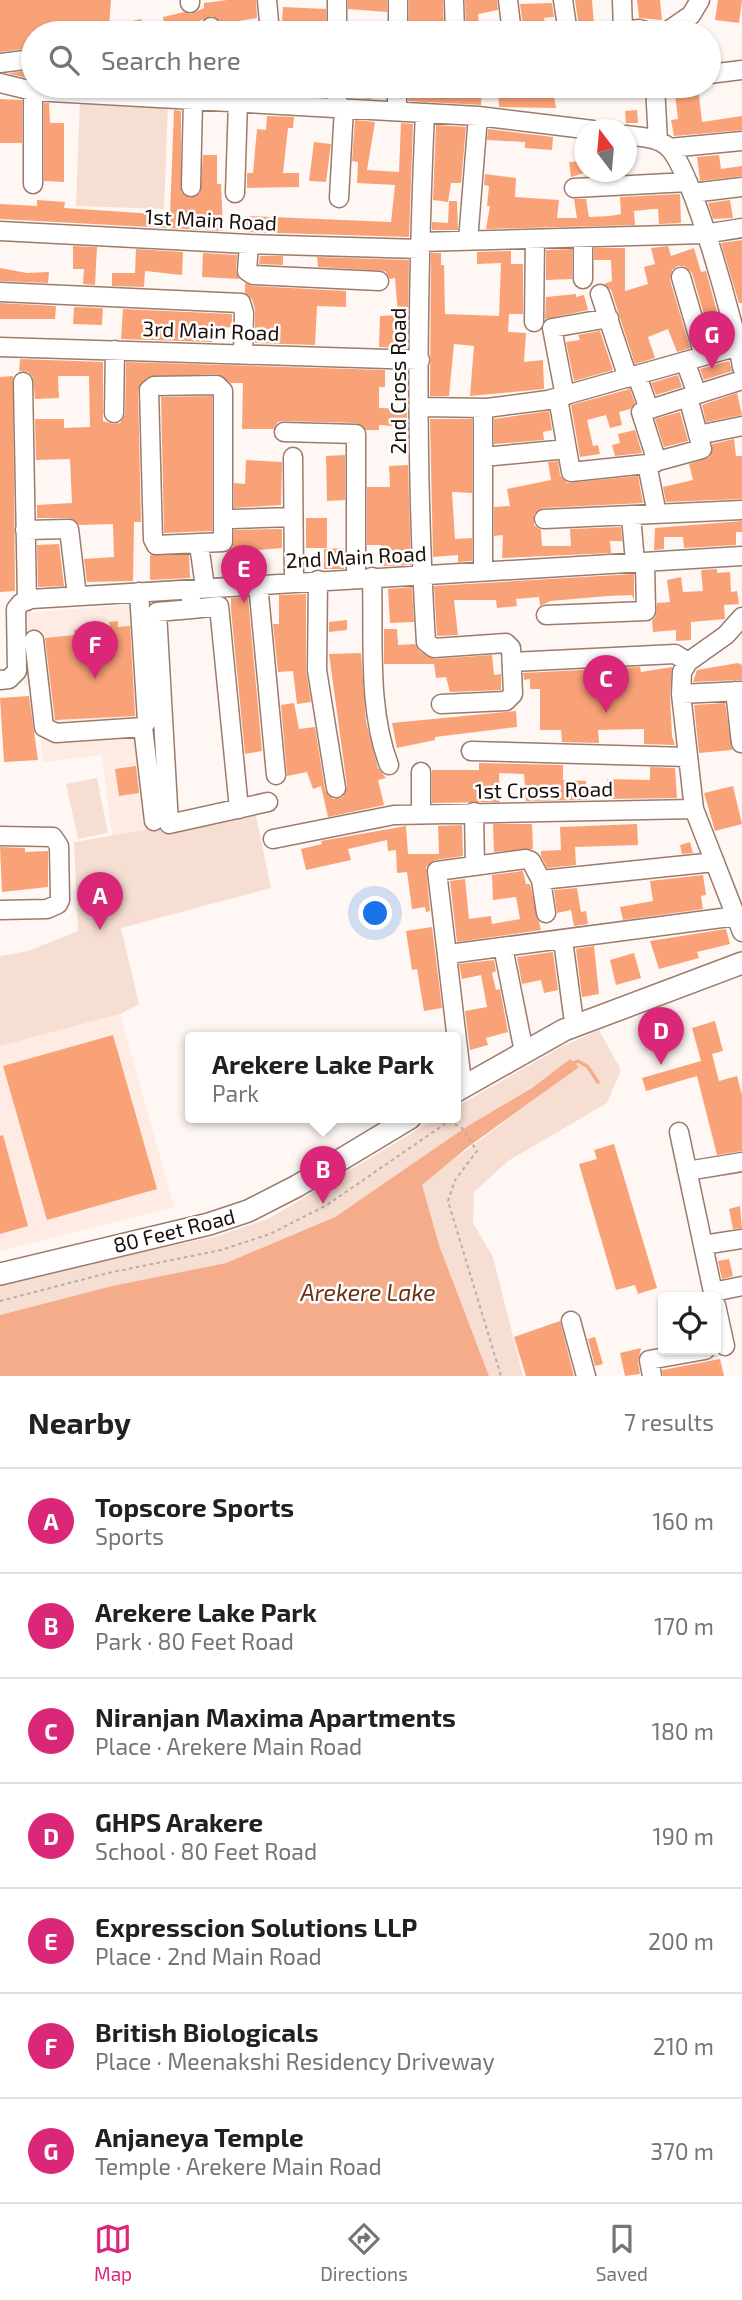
<!DOCTYPE html>
<html lang="en">
<head>
<meta charset="utf-8">
<style>
	body { margin:0; font-family:"Exo 2",sans-serif; background:#f2f2f2; color:#202124 }
	.controls { position:absolute; right:21px; bottom:21px; display:grid; overflow:hidden; border-radius:7px; box-shadow:0 2px 5px #0004 }
	.controls button { width:63px; height:63px; display:grid; place-items:center; padding:0; border:0; border-bottom:2px solid #e0e0e0; background:#fff; color:#202124; font:35px sans-serif }
	.compass { position:absolute; left:574px; top:119px; width:63px; height:63px; border-radius:50%; background:#fff; box-shadow:0 2px 5px #0004; rotate:344deg }
	.you { position:absolute; left:376px; top:914px; width:24px; height:24px; margin:-18px; border:5px solid #fff; border-radius:50%; background:#1a73e8; box-shadow:0 0 0 10px #1a73e833 }
	.badge { display:grid; place-items:center; width:46px; height:46px; border-radius:50%; background:#db2777; color:#fff; font-size:23px; font-weight:700 }
	.pin { position:absolute; translate:-50% -58px; filter:drop-shadow(0 2px 4px #0008) }
	.pin::after { content:''; position:absolute; top:37px; width:24px; height:21px; background:inherit; clip-path:polygon(0 0,100% 0,50% 100%) }
	.popup { position:absolute; left:185px; top:1032px; width:276px; height:91px; box-sizing:border-box; display:grid; place-content:center; border-radius:7px; background:#fff; filter:drop-shadow(0 2px 5px #0005); font-size:23px; white-space:nowrap; color:#757577 }
	.popup b { font-size:26px; color:#202124 }
	.popup::after { content:''; position:absolute; left:50%; top:100%; margin-left:-14px; border:14px solid transparent; border-top-color:#fff }
	.list { margin:0; padding:0; list-style:none }
	h2 { display:flex; justify-content:space-between; align-items:center; height:91px; margin:0; padding:0 28px; font-size:30px }
	h2 small { font-size:23px; font-weight:400; color:#757577 }
	.list li { display:grid; grid-template-columns:46px 1fr auto; gap:21px; align-items:center; box-sizing:border-box; height:105px; padding:0 28px; border-top:2px solid #e0e0e0 }
	.list b { display:block; font-size:26px; white-space:nowrap }
	.list p { margin:0; font-size:23px; white-space:nowrap; color:#757577 }
	.list em { font-size:23px; font-style:normal; color:#757577 }
	.icon { flex:none; width:38px; height:38px; fill:none; stroke:currentColor; stroke-width:2; stroke-linecap:round; stroke-linejoin:round }
	.map { position:relative; flex:none; width:742px; height:1376px; overflow:hidden }
	.search { position:absolute; background:#fff; box-shadow:0 2px 5px #0004; left:21px; right:21px; top:21px; height:77px; display:flex; align-items:center; gap:18px; box-sizing:border-box; padding:0 24px; border-radius:38px; color:#757577; font-size:26px }
	.sheet { height:826px; background:#fff }
	nav { display:flex; justify-content:space-around; align-items:center; box-sizing:border-box; height:98px; border-top:2px solid #e0e0e0; background:#fff; font-size:19px; color:#757577 }
	nav a { display:grid; justify-items:center; gap:4px }
	nav .on { color:#db2777 }
	.map>svg:first-child { display:block }
	.built { fill:#feebe3 }
	.green { fill:#f7ded2 }
	.water { fill:#f4ac8a }
	.lines { fill:none; stroke-linecap:round; stroke-linejoin:round }
	.stream { stroke:#f4ac8a; stroke-width:3.5 }
	.building { fill:#faa277 }
	.minor-casing { stroke:#9c7b6b; stroke-width:21 }
	.major-casing { stroke:#9c7b6b; stroke-width:24 }
	.path { stroke:#b5ada8; stroke-width:2; stroke-dasharray:3.5 3.5; stroke-linecap:butt }
	.minor { stroke:#fff; stroke-width:18 }
	.major { stroke:#fff; stroke-width:21 }
	.labels { text-anchor:middle; dominant-baseline:central; stroke-width:5; stroke-linejoin:round; paint-order:stroke }
	.street-label { font-size:21px; fill:#1b0f09; stroke:#fff }
	.water-label { font-size:23px; font-style:italic; fill:#693113; stroke:#fff }
</style>
</head>
<body>
<div class="map">
<svg width="742" height="1376" viewBox="0 0 742 1376">
	<rect width="100%" height="100%" fill="#fef7f3"/>
	<path class="built" d="M151 603 164 828 112 836 102 755 43 762 34 685H24L25 613Z
		M120 1014 174 1207 0 1251V1046Z"/>
	<path class="green" d="M80 100 168 103 164 209 76 206Z
		M97 778 108 833 78 839 66 784Z
		M255 811 271 888 121 928 139 1004 120 1014 0 1046V956L28 951 78 931 74 842Z
		M599 1030 621 1070 607 1103 508 1161 474 1192 473 1223 493 1257 523 1376H489L439 1245 421 1184 578 1067 570 1059 532 1088 466 1127 335 1217 226 1263 112 1286 0 1315V1285L87 1263 218 1236 270 1218 437 1118H456V1107L563 1046Z"/>
	<path class="water" d="M570 1059 579 1067 468 1147 422 1185 439 1245 489 1376H0V1315L112 1286 226 1263 335 1217 466 1127 532 1088Z"/>
	<g class="lines">
		<path class="stream" d="M574 1063 578 1061 587 1066 598 1082"/>
	</g>
	<path class="building" d="M0 0H111L109 26 141 19 144 29 164 24 163 17 184 12 191 14 204 8V3L227 0H256L257 18 238 21 239 33H222L220 21 212 16 191 24V33H33V48L0 52Z
		M348 0H387V12L348 9Z
		M409 0H443L444 33H415V28H409Z
		M465 0H497L498 10 478 14 480 33H466Z
		M575 0H592L594 25 579 27Z
		M637 0H660L662 20 639 18Z
		M718 0H742L739 23 715 20Z
		M552 3 554 17 544 18 546 31 524 33 520 4Z
		M283 7 326 9V33H288L289 21H282Z
		M33 70V79L10 74V73Z
		M348 86H371V99L348 97Z
		M410 86H482L481 105 408 101Z
		M498 86H552L556 108 499 107Z
		M674 86H698L702 122 742 116V130L674 136 671 120 678 119Z
		M0 99 22 100V143H0Z
		M44 103H49L50 123H64V182L44 181Z
		M174 110 181 111V192L190 198 200 193 203 155H217V184H221L223 231 0 219V204L37 206V200L65 202 64 208 170 215Z
		M637 110 638 123H626L625 111Z
		M267 116 294 117 293 128H288L283 173H299V187L247 188V173H253L257 129 266 130Z
		M355 120 375 122 367 170 399 172 401 123 413 124 409 237 244 232 245 216 391 222 395 185 357 183 358 162 352 161Z
		M436 125 466 127 461 183H451L448 202 433 200Z
		M488 129 553 137 552 150 525 148V142L487 140Z
		M314 142 331 144 326 182 309 181Z
		M719 155 721 169 742 166V176L700 181 697 157Z
		M584 161V173L571 177 569 162Z
		M485 174 516 178 515 197 559 200 557 218H577L574 199H586L589 217 610 216 621 214 620 197 680 194 681 223 659 224 658 209H653L634 211 635 225 486 229 490 206H487L489 186 484 185Z
		M730 200 733 218 713 219 708 203Z
		M449 201H457L458 230H432V222L448 223Z
		M742 240V303H739L721 243Z
		M73 246 97 247 95 285 83 284 84 269H73Z
		M668 246 671 256 694 248 701 272 706 271 724 338 712 342 692 273 684 266H678L672 270 670 280 690 348 677 352 668 329 648 337 655 358 635 364 611 290 604 284 612 281 611 260H594V248H625V291L648 284 644 267 655 264 651 248Z
		M136 249 183 252 182 275 145 271 144 287 112 286V273H135Z
		M572 249V279L546 280V250Z
		M511 251V264H523V314H509L508 332 526 333 524 362 543 360 544 389 470 396 474 346 454 344 449 396H430L431 253H441V265H444L445 314 499 316 501 263 477 264V252Z
		M203 253 237 255 236 271 239 279 202 277Z
		M260 256H283V265L259 264Z
		M317 257 409 260 408 314H398L395 278 390 279 385 271 318 267Z
		M0 268 27 273 49 272 48 283 0 281Z
		M245 283 252 286 346 291V307L317 306 315 345 255 343V310L252 299 245 293Z
		M576 294V297L584 295 588 310 545 319 546 297Z
		M0 303 56 306 55 319H0Z
		M74 307 103 308 102 325 73 324Z
		M123 309 232 314V327L212 328V342L121 339Z
		M399 315 400 337H407V348L379 347 380 316Z
		M600 331 613 370 574 381 566 342 580 340 578 335Z
		M20 359 103 362V421L113 424 120 423 125 414 126 362 385 370V387H379V408L407 409V427L379 425V430H366L356 423 284 421 278 422 273 429H242L243 383H231L217 374 148 377 138 390 141 522H134L133 581 87 582 84 559 114 557 113 524 80 525 69 518H37V505L72 503 70 459 36 460 35 419H64V428L90 427 89 376H58L59 398 35 399 33 377 28 372 19 371Z
		M729 361 732 371 704 380 700 369Z
		M678 375 682 387 656 395 651 383Z
		M13 376 15 591 0 592V377Z
		M630 389 635 403 630 409 619 412 622 425 610 428 606 415 587 420 593 446 598 445 600 454 580 457 571 405Z
		M737 393 742 415 706 422 702 405Z
		M212 396V531L164 533 161 397Z
		M549 411 552 430 543 432 544 440 494 444V419Z
		M680 412 688 441 664 447 655 419Z
		M430 419H472V493L452 492 455 539 472 538V561L458 562V555L433 557Z
		M635 430 642 453 615 456 612 445 620 443 618 434Z
		M734 439 736 456H742V499L666 502 663 487 693 480 689 464 710 457 712 444Z
		M345 455V500L327 501 326 456Z
		M246 460 282 462 281 505 234 508V483L245 484Z
		M558 461 560 475 567 483 638 476 643 503 543 508 534 514V525L541 530 542 546H571L570 529 621 527 622 541H610L611 553 502 558 503 535 494 536V507L510 506 507 489 551 480 548 462Z
		M408 465 411 565 382 566 381 545H367V487H390L389 466Z
		M306 518H327V548H306Z
		M742 521V532H736V545L684 548 683 537H664V549L654 550 655 528Z
		M282 529V548L259 550 260 573 229 576 228 552 233 547 234 530Z
		M59 544 64 586 38 587 37 545Z
		M344 548V569H324V549Z
		M150 555H189L190 578 150 580Z
		M717 569V573L730 572 731 592 737 591 739 604 724 605 725 619 691 622V640L676 641V630L653 632 652 621 656 616 657 603 670 602 667 580 681 577 683 592 703 591 701 570Z
		M634 574V600L632 595 608 596 550 601 540 606 539 597 516 599 517 606 497 608 496 600H454L458 635 437 636 434 586Z
		M412 587 414 622 390 623 388 589Z
		M306 594V670L311 702 297 704 293 671 278 672 273 624H279V595Z
		M248 597 262 751 245 754 231 610V598Z
		M347 620V630L329 632V622Z
		M118 621V627L130 626 135 716 55 720 45 638 75 635 74 630 110 627 109 622Z
		M384 629H397L398 645 415 644 419 651 434 659 492 655 494 675 501 674V690L450 692 446 677 436 678 434 664H384Z
		M361 653 366 722 378 768 386 778 378 780 384 805 328 817 321 786 313 789 307 772 287 776 281 705 294 703 299 729 315 727 325 790 333 799 343 797 347 786 329 654Z
		M738 663 742 665V680L693 682 697 670Z
		M640 667 641 672 672 667 670 695 672 736 675 745 644 744V729L598 730 599 743 562 742 561 730H540V689H530V679L524 680 523 673Z
		M29 696 38 760 4 762 0 698Z
		M725 703 732 750 699 753 694 705Z
		M516 711 517 727 435 737V740L397 748 392 723Z
		M479 763 563 765V780L586 781 587 800 526 801 524 774 499 773 500 802 432 803V770H479Z
		M136 766 139 793 119 796 115 769Z
		M650 767 675 768 677 798 607 799V779L650 780Z
		M733 786 742 824 715 831 704 793Z
		M493 824H532L533 849 494 852Z
		M637 824 638 845 575 847 576 865 547 868 541 856V851L561 850 560 827Z
		M462 825 463 856 435 860 426 867 430 911 426 912 425 907 412 909 407 872 397 873 396 850 388 851 387 840 348 849 351 860 306 870 301 849 322 844 321 841 406 826 408 854H439L438 826Z
		M690 842 693 853 682 854 680 845Z
		M0 847 25 848V852L48 851V887L2 892Z
		M523 871 526 884H530L541 930 457 942 450 881 465 879 469 919 491 916 492 924 520 919 516 897 493 900 492 875Z
		M703 875 706 895 701 896 703 909 623 920 620 907 653 901 650 881Z
		M577 888 581 912 586 911 588 924 574 926 571 910 557 913 554 890Z
		M432 927 442 1008 424 1011 417 969 412 970 406 931Z
		M726 929 730 944 697 952 699 958 659 969 650 941Z
		M594 946 599 994 582 997 576 949Z
		M553 952 558 990 544 993 541 980 522 984 517 957Z
		M634 953 641 978 616 985 610 960Z
		M494 960 496 971 492 973 496 990 500 989 508 1032 486 1038 488 1045 470 1050 465 1011 487 1007 481 975 462 979 459 964Z
		M715 1021 723 1051 712 1054 719 1081 737 1076 742 1095V1151L717 1155 697 1076 646 1091 642 1078 701 1061 692 1028Z
		M113 1035 157 1189 47 1220 3 1066Z
		M3 1135 28 1226 0 1234V1136Z
		M614 1144 657 1288 638 1294 635 1285 616 1290 579 1164 597 1159 594 1150Z
		M740 1206 742 1228 733 1229 729 1209Z
		M729 1259 733 1276 722 1279 718 1261Z
		M560 1321 574 1376H526L514 1337Z
		M595 1337 603 1364 595 1366 588 1339Z
		M641 1348 638 1361 640 1374 625 1376 620 1353Z
		M720 1359 724 1376H663L662 1370Z"/>
	<g class="lines">
		<g class="minor-casing">
			<path id="minor" d="M267 0 270 33
				M337 0V33
				M454 0 455 33
				M508 0 512 33
				M563 0 568 33
				M622 0 623 31
				M190 3V0
				M211 27V33
				M398 33V0
				M604 33 639 29 653 33
				M665 33 691 15 700 0
				M0 63 33 59
				M709 74 742 70
				M0 83 33 91 478 116 593 130
				M337 86V108
				M655 86 658 141
				M397 111V86
				M425 113C417 289 415 466 426 642L434 648 506 643 511 648 513 694 506 701 441 704
				M626 135C640 137 657 137 668 147 692 168 736 329 742 367
				M669 148 742 141
				M33 184V91
				M191 187 193 100
				M574 188 688 182
				M235 193 238 102
				M692 193 742 187
				M339 198 344 108
				M0 231 249 244 420 249
				M583 238V279
				M468 241 478 116
				M420 242 704 234 742 228
				M249 244 247 271 253 275 379 281
				M681 277 704 356
				M0 292 241 303 244 313 243 354
				M600 294 628 378
				M534 322 535 239
				M0 347 420 360
				M685 361 697 394
				M637 376 649 409
				M23 382 27 601
				M217 385 223 391V542L156 545 153 539 149 390 154 386Z
				M565 396 552 328 609 318
				M558 398 571 472 647 464 702 449 688 397
				M420 407 487 408 548 400 739 346
				M114 413 115 350
				M284 432 356 434V578
				M698 435 742 426
				M293 457 294 582
				M483 457 567 449
				M657 462 641 412 742 380
				M647 464 657 514
				M631 516 635 562
				M232 519 293 517
				M544 519 742 510
				M25 530 69 529 77 596
				M199 545 205 587
				M483 571V408
				M372 577C374 637 367 708 389 765
				M318 580 317 670 336 788
				M258 584 276 775
				M191 599 192 609 219 606 239 809
				M192 609 157 612 169 824 268 802
				M546 615 646 611 645 562
				M742 617 726 635 688 662 682 672 681 694 694 809 742 932
				M34 640 44 727 56 733 143 727 147 721 139 592
				M512 662 675 654 688 662
				M0 680 9 679 17 671 16 609 21 603 31 599 742 556
				M735 691 741 743
				M681 694 742 691
				M143 727 154 821
				M471 751 688 757
				M421 772V814
				M474 812 475 865
				M0 836 53 837 59 846 60 900 58 904 47 909 0 910
				M273 839 394 815 694 809
				M541 880 715 862
				M563 940 573 1015
				M503 947 524 1052
				M449 954 737 916
				M461 1074 437 871 526 859 531 861 541 880 546 913
				M679 1132 714 1297
				M687 1171 742 1162
				M703 1245 742 1239
				M713 1292 742 1286
				M716 1305 725 1346
				M571 1321 586 1376
				M652 1376 649 1360 705 1350"/>
		</g>
		<g class="major-casing">
			<path id="major" d="M456 1091 564 1030 742 963
				M0 1274 209 1224 248 1211 297 1186 410 1118"/>
		</g>
		<path class="path" d="M0 1301 108 1273 221 1250 270 1234 327 1205 449 1121 462 1128 477 1151 455 1180 448 1201 501 1376"/>
		<use href="#minor" class="minor"/>
		<use href="#major" class="major"/>
	</g>
	<g class="labels">
		<g class="street-label">
			<text transform="translate(211 219) rotate(3)">1st Main Road</text>
			<text transform="translate(211 330) rotate(2)">3rd Main Road</text>
			<text transform="translate(397 381) rotate(-90)">2nd Cross Road</text>
			<text transform="translate(356 556) rotate(-3)">2nd Main Road</text>
			<text transform="translate(544 789) rotate(-1)">1st Cross Road</text>
			<text transform="translate(174 1230) rotate(-14)">80 Feet Road</text>
		</g>
		<g class="water-label">
			<text x="368" y="1292">Arekere Lake</text>
		</g>
	</g>
</svg>
<div class="controls">
<button><svg class="icon" aria-label="locate" viewBox="0 0 24 24"><circle cx="12" cy="12" r="6"/><path d="M12 2v4M12 18v4M2 12h4M18 12h4"/></svg></button>
</div>
<svg class="compass" viewBox="-18 -18 36 36"><path d="M0-13l5 13h-10z" fill="#e53935"/><path d="M0 13l5-13h-10z" fill="#757577"/></svg>
<div class="you"></div>
<div class="pin badge" style="left:100px;top:930px">A</div>
<div class="pin badge" style="left:323px;top:1204px">B</div>
<div class="popup"><b>Arekere Lake Park</b>Park</div>
<div class="pin badge" style="left:606px;top:713px">C</div>
<div class="pin badge" style="left:661px;top:1065px">D</div>
<div class="pin badge" style="left:244px;top:603px">E</div>
<div class="pin badge" style="left:95px;top:679px">F</div>
<div class="pin badge" style="left:712px;top:369px">G</div>
<div class="search"><svg class="icon" aria-label="search" viewBox="0 0 24 24"><circle cx="10" cy="10" r="6"/><path d="M15 15l6 6"/></svg>Search here</div>
</div>
<section class="sheet">
<h2>Nearby<small>7 results</small></h2>
<ul class="list">
<li><span class="badge">A</span><div><b>Topscore Sports</b><p>Sports</p></div><em>160 m</em></li>
<li><span class="badge">B</span><div><b>Arekere Lake Park</b><p>Park · 80 Feet Road</p></div><em>170 m</em></li>
<li><span class="badge">C</span><div><b>Niranjan Maxima Apartments</b><p>Place · Arekere Main Road</p></div><em>180 m</em></li>
<li><span class="badge">D</span><div><b>GHPS Arakere</b><p>School · 80 Feet Road</p></div><em>190 m</em></li>
<li><span class="badge">E</span><div><b>Expresscion Solutions LLP</b><p>Place · 2nd Main Road</p></div><em>200 m</em></li>
<li><span class="badge">F</span><div><b>British Biologicals</b><p>Place · Meenakshi Residency Driveway</p></div><em>210 m</em></li>
<li><span class="badge">G</span><div><b>Anjaneya Temple</b><p>Temple · Arekere Main Road</p></div><em>370 m</em></li>
</ul>
</section>
<nav>
<a class="on"><svg class="icon" aria-label="map" viewBox="0 0 24 24"><path d="M3 6l6-2 6 2 6-2v14l-6 2-6-2-6 2zM9 4v14M15 6v14"/></svg>Map</a>
<a><svg class="icon" aria-label="directions" viewBox="0 0 24 24"><path d="M12 3l9 9-9 9-9-9zM9 14v-3h6M13 9l2 2-2 2"/></svg>Directions</a>
<a><svg class="icon" aria-label="saved" viewBox="0 0 24 24"><path d="M7 4h10v16l-5-4-5 4z"/></svg>Saved</a>
</nav>
</body>
</html>
